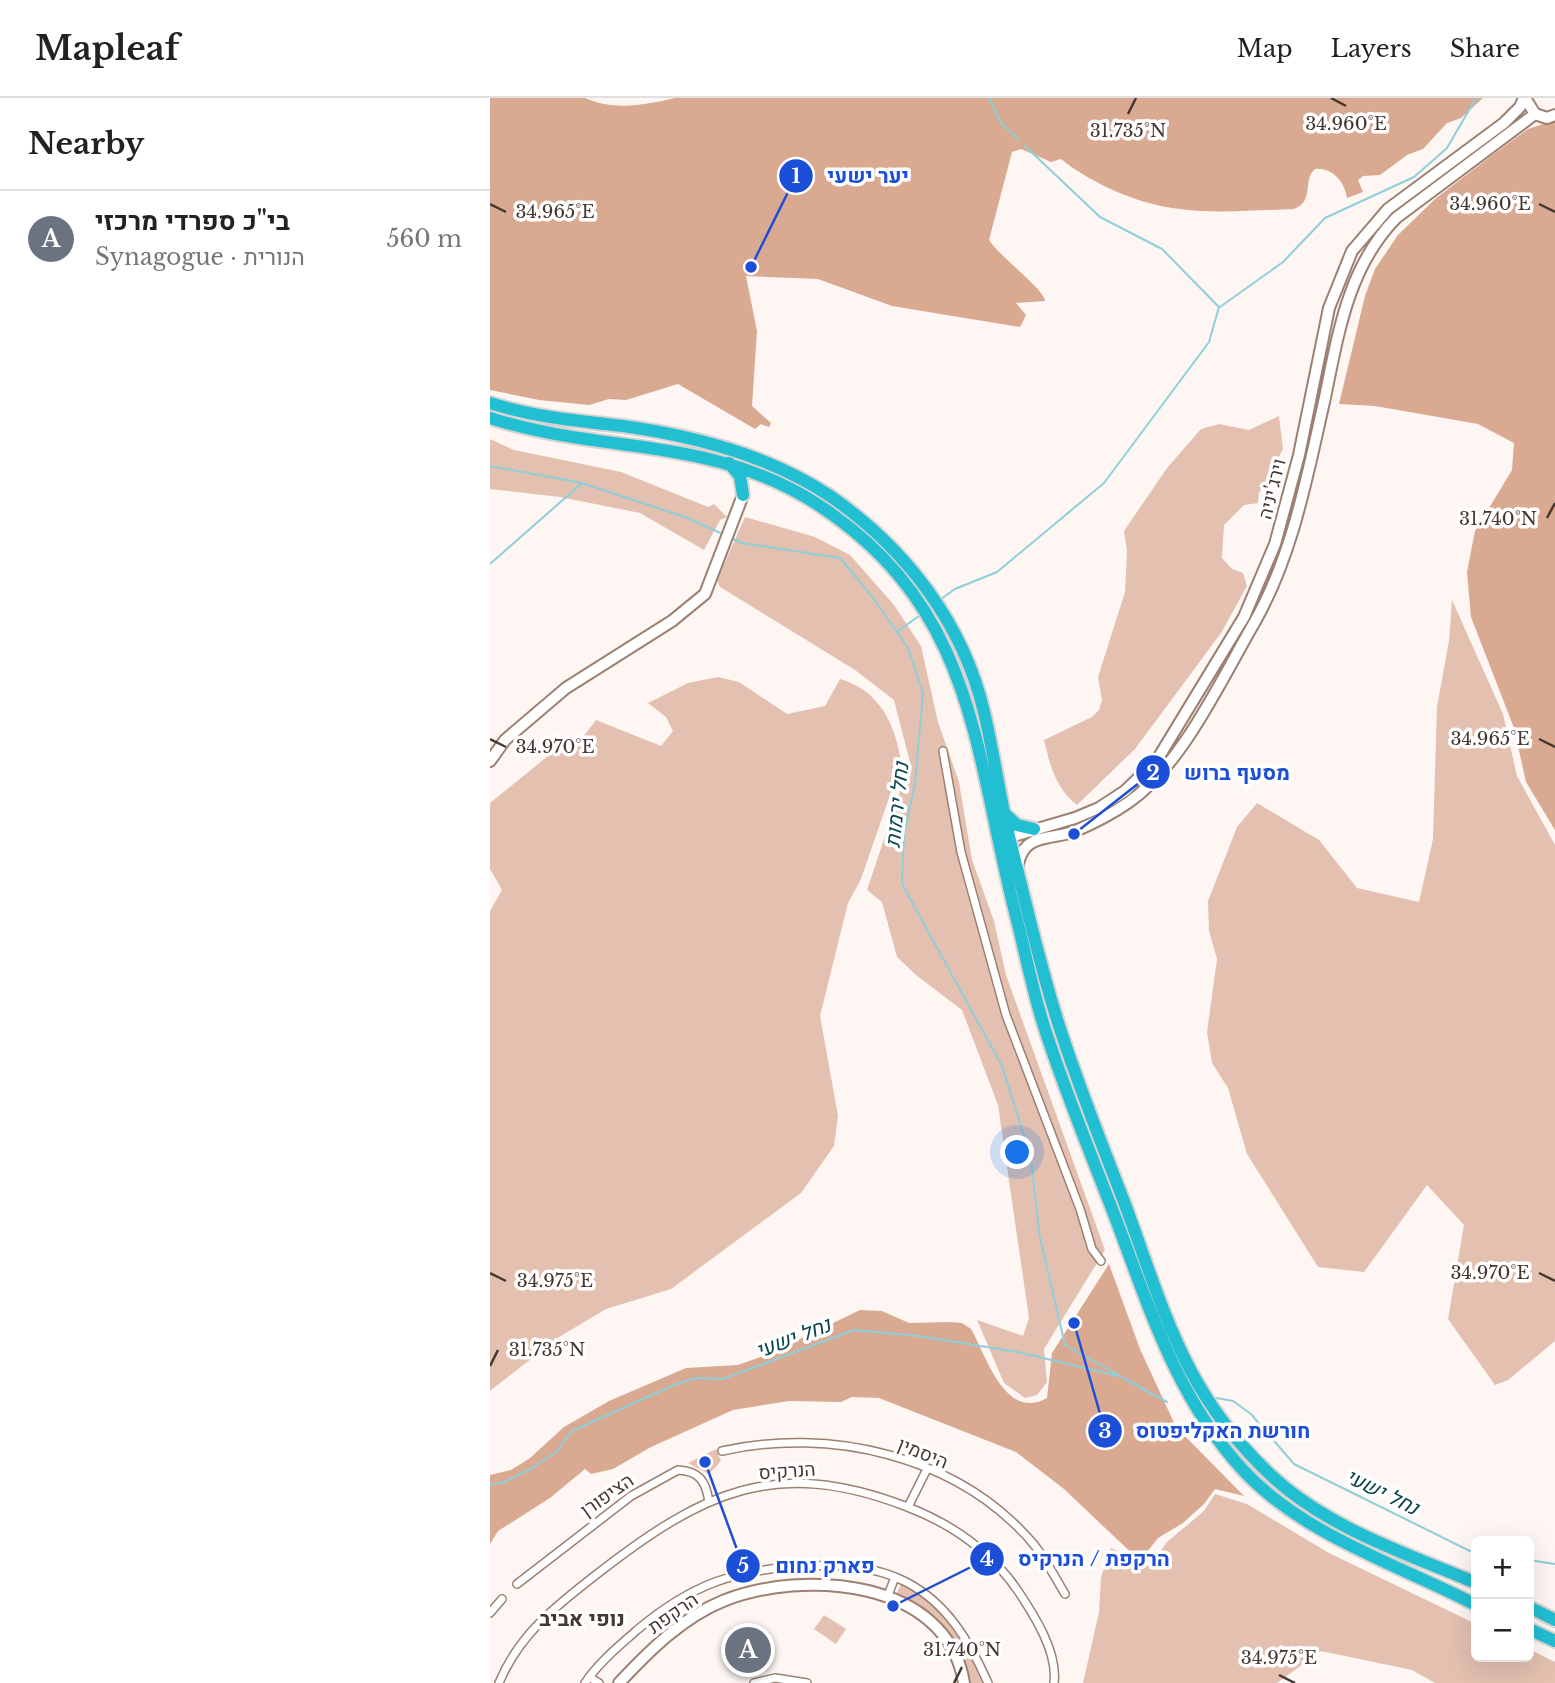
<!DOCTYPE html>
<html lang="en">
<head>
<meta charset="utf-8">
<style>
	body { margin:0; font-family:"Libre Baskerville",Heebo,serif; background:#f6f6f6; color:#222 }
	.controls { position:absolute; right:21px; bottom:21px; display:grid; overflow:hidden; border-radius:10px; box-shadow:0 7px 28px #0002 }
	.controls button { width:63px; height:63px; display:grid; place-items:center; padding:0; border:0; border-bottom:2px solid #e0e0e0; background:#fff; color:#222; font:35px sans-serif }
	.you { position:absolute; left:528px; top:1055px; width:24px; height:24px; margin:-18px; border:5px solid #fff; border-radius:50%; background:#1a73e8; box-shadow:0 0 0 10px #1a73e833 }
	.badge { display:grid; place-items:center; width:46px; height:46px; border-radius:50%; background:#367d87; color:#fff; font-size:23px; font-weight:700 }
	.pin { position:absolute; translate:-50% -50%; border:4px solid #fff; box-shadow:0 2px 7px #0006 }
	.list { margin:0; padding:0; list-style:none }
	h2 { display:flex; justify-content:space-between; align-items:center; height:91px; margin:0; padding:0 28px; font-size:30px }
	h2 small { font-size:23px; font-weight:400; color:#767676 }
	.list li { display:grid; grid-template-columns:46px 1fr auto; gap:21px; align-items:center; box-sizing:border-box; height:98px; padding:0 28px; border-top:2px solid #e0e0e0 }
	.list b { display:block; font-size:26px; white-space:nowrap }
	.list p { margin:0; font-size:23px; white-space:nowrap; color:#767676 }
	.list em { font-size:23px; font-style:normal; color:#767676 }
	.map { position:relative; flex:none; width:1065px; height:1585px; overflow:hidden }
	header { display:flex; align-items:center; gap:42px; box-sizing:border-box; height:98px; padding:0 35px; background:#fff; border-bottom:2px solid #e0e0e0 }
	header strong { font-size:33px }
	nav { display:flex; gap:38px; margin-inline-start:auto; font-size:24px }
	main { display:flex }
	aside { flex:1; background:#fff }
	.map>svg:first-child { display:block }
	.green { fill:#e3c0b0 }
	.forest { fill:#d9a991 }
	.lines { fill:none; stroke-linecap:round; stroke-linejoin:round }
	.stream { stroke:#8fcfd9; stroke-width:2 }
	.street-casing { stroke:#9c8072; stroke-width:10 }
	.secondary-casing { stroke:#9c8072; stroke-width:14 }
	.highway-casing { stroke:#d6d3d2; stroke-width:16 }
	.street { stroke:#fff; stroke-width:7 }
	.secondary { stroke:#fff; stroke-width:10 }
	.highway { stroke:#22bed2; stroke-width:12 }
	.ticks { fill:none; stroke:#453832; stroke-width:2.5 }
	.labels { text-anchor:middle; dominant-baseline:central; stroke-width:7; stroke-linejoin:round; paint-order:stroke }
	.street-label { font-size:19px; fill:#453832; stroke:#fff }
	.water-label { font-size:21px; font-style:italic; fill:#09454c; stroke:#fff }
	.neighbourhood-label { font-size:21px; font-weight:bold; fill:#453832; stroke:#fff }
	.ticks-label { font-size:18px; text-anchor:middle; fill:#453832; stroke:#fff; stroke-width:7; stroke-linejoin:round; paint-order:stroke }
	.leader { fill:none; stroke:#1d4ed8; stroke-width:2.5 }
	.callout-dot { fill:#1d4ed8; stroke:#fff; stroke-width:2.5 }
	.mark-label { font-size:21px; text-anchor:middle; font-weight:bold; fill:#fff }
	.callout-label { font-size:21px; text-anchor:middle; font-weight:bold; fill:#1d4ed8; stroke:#fff; stroke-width:7; stroke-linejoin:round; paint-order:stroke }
</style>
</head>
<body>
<header>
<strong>Mapleaf</strong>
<nav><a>Map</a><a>Layers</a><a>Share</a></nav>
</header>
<main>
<aside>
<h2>Nearby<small></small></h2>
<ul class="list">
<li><span class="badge" style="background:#6b7280">A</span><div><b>בי&quot;כ ספרדי מרכזי</b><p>Synagogue · הנורית</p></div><em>560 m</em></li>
</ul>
</aside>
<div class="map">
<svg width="1065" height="1585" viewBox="0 0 1065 1585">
	<rect width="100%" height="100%" fill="#fdf6f3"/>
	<path class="green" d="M789 318 793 351 769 395 768 405 754 407 734 427 732 460 742 471 753 475 757 488 731 535 645 651 587 707C566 691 560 667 554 642L602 619 609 612 612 602 608 579 635 494 637 453 634 433 677 370 711 331 729 326 759 332Z
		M0 341 24 352 131 374 218 409 224 406 237 419 230 422 214 452 150 415 70 399 0 391Z
		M255 419 325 439 360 457 404 507 431 548 448 624 469 684 482 762 504 823 516 877 615 1152 554 1251 557 1284 547 1297 535 1300 514 1285 487 1222 533 1238 539 1220 508 1007 472 912 426 877 407 859 392 804 377 792 420 664 404 602 365 572 230 489 227 482Z
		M962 502 1013 616 1027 678 1065 747V1243L1018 1282 1005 1287 958 1221 974 1127 937 1087 874 1174 828 1169 757 1056 738 990 722 965 717 934 727 861 719 833 718 803 747 729 767 705 829 742 867 790 929 804 943 741 947 609 959 543Z
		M228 579 249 584 297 616 335 608 350 581C389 592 406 626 411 665L371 781 358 805 330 918 348 1018 344 1048 311 1095 181 1191 116 1211 69 1239 0 1293V813L12 792 0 771V705L64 653 90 643 106 622 171 648 183 633 176 619 158 605 198 585Z
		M226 1351 231 1363 219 1376 198 1365Z
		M725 1396 757 1406 839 1455 986 1526V1559H1039V1551L1065 1564V1585H945L922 1572 831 1553 787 1585H593L609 1514 611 1479 621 1450 660 1469 677 1444 714 1413Z
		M412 1484C455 1511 471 1542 496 1585H478L455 1536 405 1499Z
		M334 1517 356 1531 346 1546 324 1531Z"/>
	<path class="forest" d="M0 0H95C125 13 154 7 185 0H993L971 20 957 25 933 51 917 57 890 77 873 78 868 82 873 94 857 100C855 84 842 69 825 71 812 82 825 103 804 111 766 112 727 116 690 111 650 107 602 86 571 61L561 64 531 51 522 54 499 142C509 158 555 192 555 203L526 205 536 217 530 229 402 208 328 181 256 178 267 233 262 308 281 325 279 329 271 326 265 331 188 286 136 302 119 301 99 307 49 302 0 292Z
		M1065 22V732L1036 684 1024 630 981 519 977 474 985 433 1022 372 1024 345 988 326 885 308 849 306 875 198 885 171 908 137 945 101 1001 58 1038 31Z
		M619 1166 650 1251 686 1329 754 1398 725 1391 714 1406 693 1425 668 1440 650 1463 574 1391 526 1354 389 1300 362 1299 351 1304 299 1303 243 1312 161 1349 123 1371 101 1376 95 1371 60 1400 8 1433 0 1446V1377L21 1372 40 1360 74 1329 119 1303 196 1270 248 1267 279 1256 370 1212 392 1213 419 1225 459 1224 472 1225 481 1231C496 1257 515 1324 557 1300L562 1255Z"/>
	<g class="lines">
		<path class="stream" d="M499 0 511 25 528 41
			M730 209 793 164 835 120 924 79 957 50 986 0
			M0 368 92 385 195 419 233 436
			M241 440 252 445 350 460 384 501 418 550 433 595 425 685 414 737 412 786 512 968 541 1060 549 1135 575 1247 632 1279
			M0 466 91 386
			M451 501 465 491 507 474 614 385 719 244 729 209 672 151 610 119 535 48
			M408 533 429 518
			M633 1280 677 1304
			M727 1300 743 1303 761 1316 804 1366 986 1456
			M0 1387 14 1384 41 1371 67 1353 82 1333 184 1287 206 1280 233 1281 364 1232 428 1238 528 1254 628 1278
			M1039 1462 1065 1466"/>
		<g class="street-casing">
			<path id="street" d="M453 653 471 754 516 917 590 1111 602 1151 611 1163
				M232 1353C339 1329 465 1357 540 1442 554 1457 564 1478 575 1496
				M418 1409 437 1371
				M27 1486 141 1398 188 1372C210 1373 216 1384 219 1404
				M397 1500 405 1479
				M0 1515 12 1501
				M99 1579 109 1585
				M9 1585C29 1536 67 1507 107 1476 211 1395 284 1358 415 1408 460 1425 500 1452 528 1493 544 1517 568 1554 564 1585
				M95 1585C109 1564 128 1549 147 1532 202 1486 245 1471 317 1468 350 1466 386 1468 416 1484 457 1505 480 1544 498 1585
				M264 1585 285 1580 317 1585"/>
		</g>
		<g class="secondary-casing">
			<path id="secondary" d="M1035 0 1045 16 1057 20 1065 17
				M0 663 15 642 76 590 182 523 215 496 253 397
				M513 741 585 720 609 710 635 693 667 662 754 519 785 446 809 357 839 210 862 153 898 111 1014 25 1030 9 1034 0
				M527 772C528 763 531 754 537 748 548 738 569 739 583 734 602 726 622 716 639 704 692 667 731 582 763 527 802 460 817 379 834 304 848 238 857 170 906 120L1045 16
				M129 1585C159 1553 193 1519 233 1503 312 1471 457 1480 474 1585"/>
		</g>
		<g class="highway-casing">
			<path id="highway" d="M0 305C44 319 88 323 133 328 205 338 279 357 340 398 414 449 473 524 494 614 505 660 511 708 523 755 537 809 549 864 566 918 586 983 612 1046 636 1109 676 1218 695 1298 784 1380 840 1431 918 1456 986 1485
				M0 320C115 357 225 337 333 410 487 514 484 655 526 818 535 853 542 890 553 925 574 992 602 1058 627 1124 660 1212 687 1300 753 1372 813 1437 909 1467 986 1507
				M239 365 250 378 253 397
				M514 715 527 727 544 731
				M1039 1509 1065 1522
				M1039 1531 1065 1543"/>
		</g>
		<use href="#street" class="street"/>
		<use href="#secondary" class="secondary"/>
		<use href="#highway" class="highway"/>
	</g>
	<path class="ticks" d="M841 0 856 8M638 16 646 0M0 106 16 114M1049 106 1065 114M1057 420 1065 405M0 641 16 649M1049 641 1065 649M0 1175 16 1183M1049 1175 1065 1183M0 1268 8 1252M789 1577 805 1585M464 1585 472 1569"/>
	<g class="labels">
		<g class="street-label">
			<text transform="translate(782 391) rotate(-76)">וירג'יניה</text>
			<text transform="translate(433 1355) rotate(22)">היסמין</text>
			<text transform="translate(297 1373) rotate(-4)">הנרקיס</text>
			<text transform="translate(117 1397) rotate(-35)">הציפורן</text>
			<text transform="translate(183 1515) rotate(-35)">הרקפת</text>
		</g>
		<g class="water-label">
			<text transform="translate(407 707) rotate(-84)">נחל ירמות</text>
			<text transform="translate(303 1240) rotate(-21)">נחל ישעי</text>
			<text transform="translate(892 1394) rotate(26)">נחל ישעי</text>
		</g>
		<g class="neighbourhood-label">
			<text x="92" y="1521">נופי אביב</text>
		</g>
	</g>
	<g class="ticks-label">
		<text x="856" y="32">34.960°E</text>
		<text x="638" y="39">31.735°N</text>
		<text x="1000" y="112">34.960°E</text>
		<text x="65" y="120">34.965°E</text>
		<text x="1008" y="427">31.740°N</text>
		<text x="1000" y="647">34.965°E</text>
		<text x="65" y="655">34.970°E</text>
		<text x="1000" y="1181">34.970°E</text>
		<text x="65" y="1189">34.975°E</text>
		<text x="57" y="1258">31.735°N</text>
		<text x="472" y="1558">31.740°N</text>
		<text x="789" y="1566">34.975°E</text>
	</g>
	<path class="leader" d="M261 169L306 78M584 736L663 674M584 1225L615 1333M403 1508L497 1461M215 1364L253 1468"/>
	<g class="callout-dot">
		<circle cx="261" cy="169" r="7"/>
		<circle cx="584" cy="736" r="7"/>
		<circle cx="584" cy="1225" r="7"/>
		<circle cx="403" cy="1508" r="7"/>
		<circle cx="215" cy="1364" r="7"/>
		<circle cx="306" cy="78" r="18"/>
		<circle cx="663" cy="674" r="18"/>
		<circle cx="615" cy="1333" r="18"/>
		<circle cx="497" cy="1461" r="18"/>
		<circle cx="253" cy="1468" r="18"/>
	</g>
	<g class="mark-label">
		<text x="306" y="85">1</text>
		<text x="663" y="682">2</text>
		<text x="615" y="1340">3</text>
		<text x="497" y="1468">4</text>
		<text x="253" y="1475">5</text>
	</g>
	<g class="callout-label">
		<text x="378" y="85">יער ישעי</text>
		<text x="747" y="682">מסעף ברוש</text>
		<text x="733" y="1340">חורשת האקליפטוס</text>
		<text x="604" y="1468">הרקפת / הנרקיס</text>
		<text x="335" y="1475">פארק נחום</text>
	</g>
</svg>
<div class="controls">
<button>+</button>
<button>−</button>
</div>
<div class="you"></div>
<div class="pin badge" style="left:258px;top:1552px;background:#6b7280">A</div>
</div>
</main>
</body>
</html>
